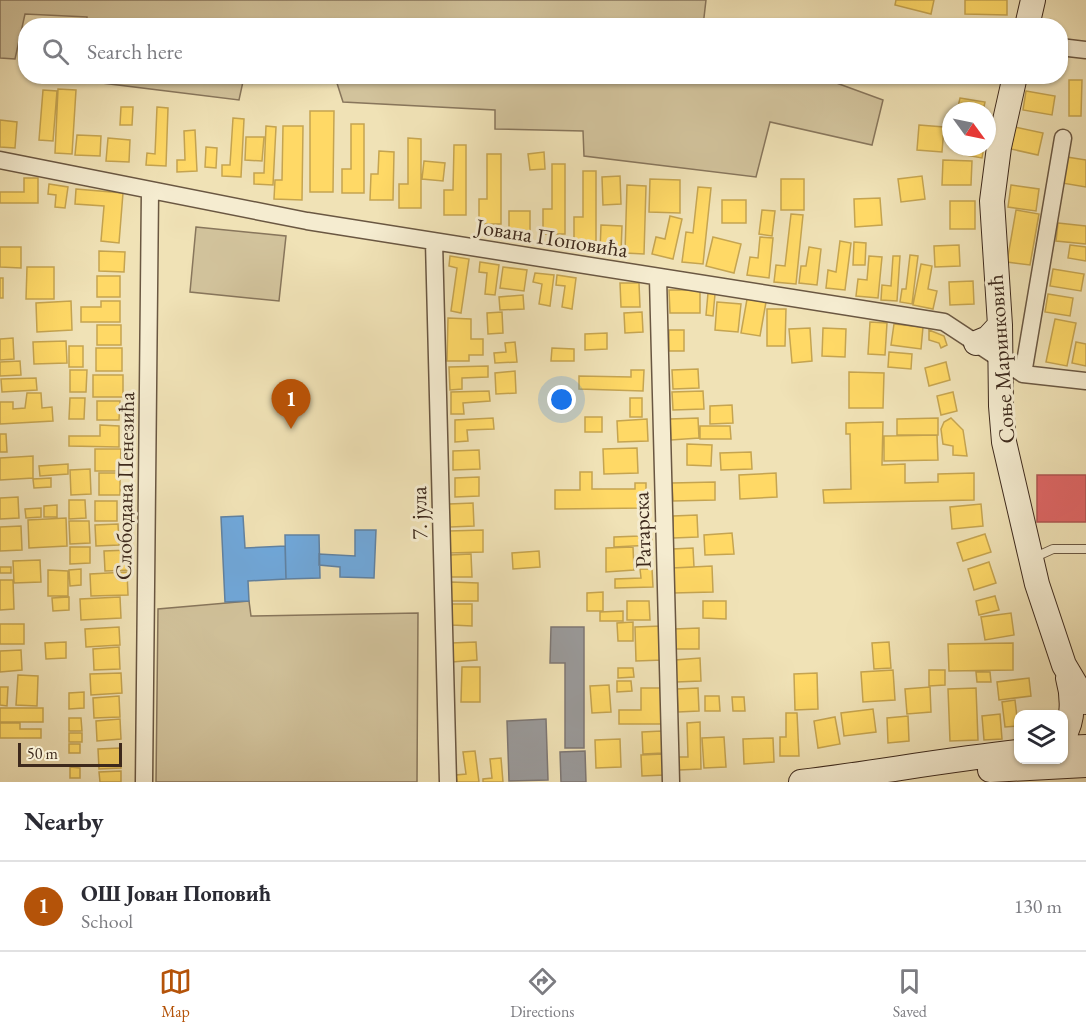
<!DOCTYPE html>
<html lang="en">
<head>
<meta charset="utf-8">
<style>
	body { margin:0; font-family:"EB Garamond",serif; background:#f7f7f7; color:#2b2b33 }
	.controls { position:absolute; right:18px; bottom:18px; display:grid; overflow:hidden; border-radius:12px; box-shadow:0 2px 4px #0004 }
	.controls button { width:54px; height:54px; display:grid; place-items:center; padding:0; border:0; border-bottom:2px solid #e1e1e2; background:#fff; color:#2b2b33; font:30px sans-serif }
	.compass { position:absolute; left:942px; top:102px; width:54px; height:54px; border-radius:50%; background:#fff; box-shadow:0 2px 4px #0004; rotate:123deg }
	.scale { position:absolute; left:18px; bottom:15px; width:104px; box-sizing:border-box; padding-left:6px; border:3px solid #3d291c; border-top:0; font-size:16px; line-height:21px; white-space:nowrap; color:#3d291c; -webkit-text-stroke:4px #f5ecd0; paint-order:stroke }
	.you { position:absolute; left:562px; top:400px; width:21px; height:21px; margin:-15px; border:4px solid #fff; border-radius:50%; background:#1a73e8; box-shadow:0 0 0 9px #1a73e833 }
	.badge { display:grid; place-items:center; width:39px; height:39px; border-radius:50%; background:#b45309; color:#fff; font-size:20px; font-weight:700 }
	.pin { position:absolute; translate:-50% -50px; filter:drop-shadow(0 2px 3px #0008) }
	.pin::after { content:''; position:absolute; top:32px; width:21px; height:18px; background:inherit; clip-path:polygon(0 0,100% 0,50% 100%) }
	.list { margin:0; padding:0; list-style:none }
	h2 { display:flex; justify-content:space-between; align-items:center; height:78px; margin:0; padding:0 24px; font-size:26px }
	h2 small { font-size:20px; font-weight:400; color:#7c7c81 }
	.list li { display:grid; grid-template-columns:39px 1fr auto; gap:18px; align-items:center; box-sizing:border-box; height:90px; padding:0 24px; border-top:2px solid #e1e1e2 }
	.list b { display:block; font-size:22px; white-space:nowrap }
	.list p { margin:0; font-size:20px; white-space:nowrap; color:#7c7c81 }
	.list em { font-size:20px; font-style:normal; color:#7c7c81 }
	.icon { flex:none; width:33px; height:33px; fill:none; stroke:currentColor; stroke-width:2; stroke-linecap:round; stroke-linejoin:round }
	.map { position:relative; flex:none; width:1086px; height:782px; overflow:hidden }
	.search { position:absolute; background:#fff; box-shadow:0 2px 4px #0004; left:18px; right:18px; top:18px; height:66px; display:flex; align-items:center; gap:15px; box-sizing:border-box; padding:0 21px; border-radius:24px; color:#7c7c81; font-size:22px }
	.sheet { height:168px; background:#fff }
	nav { display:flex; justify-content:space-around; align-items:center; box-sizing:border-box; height:84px; border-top:2px solid #e1e1e2; background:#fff; font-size:16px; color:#7c7c81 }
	nav a { display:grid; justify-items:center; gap:3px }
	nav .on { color:#b45309 }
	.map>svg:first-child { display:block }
	.green { fill:#d2c39c; stroke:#88765c; stroke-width:1.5 }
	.homes { fill:#ffd966; stroke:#c5a450; stroke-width:1.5 }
	.shops { fill:#e06666; stroke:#af5450; stroke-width:1.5 }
	.schools { fill:#6fa8dc; stroke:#6082a2; stroke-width:1.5 }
	.industry { fill:#999; stroke:#7d7774; stroke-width:1.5 }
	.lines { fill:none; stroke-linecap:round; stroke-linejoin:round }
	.lane-casing { stroke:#6a5742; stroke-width:10 }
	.street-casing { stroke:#6a5742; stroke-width:19 }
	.secondary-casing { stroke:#3d291c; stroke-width:26 }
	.lane { stroke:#f5ecd0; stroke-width:8 }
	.street { stroke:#f5ecd0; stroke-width:16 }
	.secondary { stroke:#f5ecd0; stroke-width:24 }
	.labels { text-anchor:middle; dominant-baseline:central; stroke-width:6; stroke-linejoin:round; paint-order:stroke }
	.street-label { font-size:22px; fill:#3d291c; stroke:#f5ecd0 }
</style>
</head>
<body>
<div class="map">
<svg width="1086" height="782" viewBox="0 0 1086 782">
	<rect width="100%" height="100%" fill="#f0e2b6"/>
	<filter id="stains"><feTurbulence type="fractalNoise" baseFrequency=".00333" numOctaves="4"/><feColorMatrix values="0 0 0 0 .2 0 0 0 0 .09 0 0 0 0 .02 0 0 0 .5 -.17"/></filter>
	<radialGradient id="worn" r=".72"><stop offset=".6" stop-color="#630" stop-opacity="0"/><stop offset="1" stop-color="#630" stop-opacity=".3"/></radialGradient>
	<path class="green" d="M0 0H706L703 26H87V17L25 14 15 59 0 58Z
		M87 76H244V77L239 100 86 81Z
		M820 77 883 100 872 145 770 122 756 177 584 156 583 131 495 129V110L343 102 335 77Z
		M196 227 286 236 279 301 190 292Z
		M249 601 251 616 418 613 417 782H156L158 609Z"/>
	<path class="homes" d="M896 0H934L931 14 895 5Z
		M965 0H1007V15L965 14Z
		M1069 80H1082L1081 116H1069Z
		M58 89 76 90 72 154 55 153Z
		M43 90 57 91 53 141 39 140Z
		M1026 91 1055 96 1052 115 1023 110Z
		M960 98 985 102 983 111H957Z
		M121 107H133L132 125H120Z
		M157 107 168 108 166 166 146 165 147 153 155 154Z
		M310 111H334L333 192H310Z
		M233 118 244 119 241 177 222 176V165H230Z
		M0 120 17 122 15 148 0 147Z
		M351 124H364V193H342V169H351Z
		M919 125 944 127 942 152 917 150Z
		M266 126 276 127 273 185 254 184V173H264Z
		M283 126H303L302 200 274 199 275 180H282Z
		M1015 127 1043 133 1038 155 1011 149Z
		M195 130 197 171 177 172V160H185L184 131Z
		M77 135 101 136 100 156 75 155Z
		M246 137H264L262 161 245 160Z
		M108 138 130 140 129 162 106 161Z
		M408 138 421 139V208H399V184H408Z
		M454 145H466V215H444V190H453Z
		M206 147 217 148 216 168 205 167Z
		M966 147H984L982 158 965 155Z
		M379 151 394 152 393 200H370L371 174H378Z
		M544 152 545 169 530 170 528 154Z
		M487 154H501V224H479V199H487Z
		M1067 157 1086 160V187L1062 183Z
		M943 160 972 161 971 185H942Z
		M424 161 445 163 443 181 422 179Z
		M552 164H565V234H543V209H552Z
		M583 171H596V241H574V217H583Z
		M620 176 621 204 603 205 602 177Z
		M922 176 925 199 901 202 898 179Z
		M24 178H38V203H0V192H24Z
		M650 179 680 180V213L649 212Z
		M781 179H804V210H781Z
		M49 184 68 187 65 208 55 207 56 195 48 194Z
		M627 185 646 186 644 254 625 253Z
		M1011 185 1039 189 1036 211 1008 207Z
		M698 187 711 188 703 264 682 262 686 232 693 233Z
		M76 189 123 193 119 243 101 241 104 206 75 204Z
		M880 198 882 225 855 227 854 199Z
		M722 200H746V223H722Z
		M950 201H975V229H950Z
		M762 210 775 211 772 236 759 234Z
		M1016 210 1039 214 1030 265 1007 262Z
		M509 211H530V234H509Z
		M791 214 803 215 796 284 774 282 776 265 785 266Z
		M670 216 682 219 673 259 652 254 656 237 665 239Z
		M1058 223 1086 226V244L1056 241Z
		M601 225 622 226 621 252H600Z
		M713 237 741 244 734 273 706 266Z
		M760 237 773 238 769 278 747 275 750 257 758 258Z
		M840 241 851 243 845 290 826 288 828 270 836 272Z
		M854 242 866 243 865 265H853Z
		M959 245 960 266 935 267 934 246Z
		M1070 245 1086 247V261L1068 258Z
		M0 247H21V268L0 267Z
		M809 247 821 249 817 285 799 283 801 266H806Z
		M99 251 125 252 124 272 99 271Z
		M910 255 918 256 912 304 900 302 902 289H906Z
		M450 256 469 259 461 313 451 311 457 268 449 266Z
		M869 256 882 257 878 298 856 296 858 279 867 280Z
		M893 256H900L897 301 881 300 882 285 891 286Z
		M480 262 499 265 495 295 485 294 487 273 479 272Z
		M921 264 932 266 928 289 937 291 933 309 913 305Z
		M27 267H54V299H26Z
		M503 267 527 270 524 291 500 288Z
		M1053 269 1084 274 1081 291 1050 286Z
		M535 273 554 275 550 306 539 304 542 284 533 282Z
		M557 275 576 278 572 309 562 307 565 286 556 285Z
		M97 276H120V297H97Z
		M0 278H3V298H0Z
		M973 281 974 304 950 305 949 282Z
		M620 283H639L640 307H621Z
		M669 290H700V313H670Z
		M708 293 715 294 713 316 706 315Z
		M1048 294 1073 298 1070 316 1045 312Z
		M523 295 524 309 500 310 499 297Z
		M747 299 766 302 760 336 741 333Z
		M71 301 72 330 37 332 36 303Z
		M101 301H120V322H81V307H101Z
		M717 302 741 304 738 332 715 330Z
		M767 309H786L785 346H767Z
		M502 312 503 333 488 334 487 313Z
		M642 312 643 332 625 333 624 313Z
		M448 318 471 319V339H483V355H469V361H447Z
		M1055 319 1076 323 1067 366 1046 362Z
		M870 322 887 323 885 355 868 354Z
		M894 324 923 327 921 349 891 345Z
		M97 325H121V345H97Z
		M810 328 812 361 792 363 789 329Z
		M823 328 846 329 845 357 822 356Z
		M669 330H684V351H669Z
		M929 330 944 336 947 345 941 348 939 343 929 340Z
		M607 333V349L585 350V334Z
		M13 338 14 359 0 360V339Z
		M66 341 67 363 34 364 33 342Z
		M515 342 517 362 495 363 494 353 506 352 505 343Z
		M1076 342 1086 344V366L1072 363Z
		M69 346H83V367H69Z
		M96 348H122V371H96Z
		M552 348 574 349V361H551Z
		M889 352 912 354 911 369 888 367Z
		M20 361 21 375 0 376V362Z
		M946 362 950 380 929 386 925 368Z
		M488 366V377L462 378V389L450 390 449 367Z
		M698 369 699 388 673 389 672 370Z
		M70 370H87L86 392H70Z
		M631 370H644L643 391 579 389V376L631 377Z
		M515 371 516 393 496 394 495 373Z
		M849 372 884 373 883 408H849Z
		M93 375H123V397H93Z
		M36 378 37 390 2 392 1 379Z
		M489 391 490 401 463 403 464 414H451V392Z
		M703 391 704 409 673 410 672 392Z
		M953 392 957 411 941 415 937 396Z
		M27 393H41L42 408 52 407 53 421 0 424V402H13V409L25 408Z
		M70 398H85L84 419H69Z
		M630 398H642V417H630Z
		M97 401H120L119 420H97Z
		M732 405 733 423 710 424V406Z
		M585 417H602V432H585Z
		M493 418 494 429 467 430 468 441 455 442V420Z
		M698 418 699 438 671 440 670 419Z
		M938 418V435H897V419Z
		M951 418 963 430 967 456 953 455V446L943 444 941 429 944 422Z
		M647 419 648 441 618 442 617 421Z
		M883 422 882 465 905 464V483L938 482V474L974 473V500L824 503 823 490 851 489 850 434H846V423Z
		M100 425 119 426V447L69 446V436H100Z
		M700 426H730L731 439H700Z
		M0 434H6L7 452H0Z
		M937 435 938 460 884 461V436Z
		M687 444 712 445 711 466 687 465Z
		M637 448 638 473 604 474 603 449Z
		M95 449H121L120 471H95Z
		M479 450 480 469 453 470V451Z
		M751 452 752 469 721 470 720 453Z
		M33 456V478L0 480V458Z
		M68 464V474L40 476 39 466Z
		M90 469 91 494 71 495 70 470Z
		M580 472H592V489H635V483H646V508L555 509V490H580Z
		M99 473H120V495H99Z
		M776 473 777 497 740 499 739 475Z
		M479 477V496L455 497V478Z
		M51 478V487L34 488 33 479Z
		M715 482V500L673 501 672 483Z
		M18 497 19 518 0 519V498Z
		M69 500H85L86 518 69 519Z
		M95 501H117V521H95Z
		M473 503 474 526 450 527 449 504Z
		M981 504 983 526 952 529 950 507Z
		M57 505V517H44V506Z
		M41 508V517L26 518 25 509Z
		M697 515 698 537 673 538V516Z
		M66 518 67 546 29 548 28 520Z
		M69 521H89L90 543 70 544Z
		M118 524 119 545 96 546 95 525Z
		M21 526 22 550 0 551V527Z
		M640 527H651L652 545 614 547V537L640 536Z
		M483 530V552L449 553V531Z
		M732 533 734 554 705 555 704 535Z
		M985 534 991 552 963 561 957 543Z
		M70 547H90V563L70 564Z
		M633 547 634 570 606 572V548Z
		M693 548 694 567 672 568V549Z
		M130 550 131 570 105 571 104 551Z
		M539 551 540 567 513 569 512 553Z
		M471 554 472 577H450V555Z
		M40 560 41 582 14 583 13 561Z
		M989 562 996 583 974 590 968 569Z
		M712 566 713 592 673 593 672 568Z
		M0 567H11V573H0Z
		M81 569V585L70 586 69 570Z
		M640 569H652L653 587 615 588V579L641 578Z
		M48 570 68 571V596H48Z
		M127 572 128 595 91 596 90 574Z
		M0 580H13L14 609 0 610Z
		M451 582 478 583V601H450Z
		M603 592V611H587V593Z
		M995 596 999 610 979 615 976 601Z
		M69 597V610L53 611 52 598Z
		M120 597 121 618 81 620 80 599Z
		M627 601H649L650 620H627Z
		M703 601H726V619L703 618Z
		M452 604H472V626L452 625Z
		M623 611V621H600V612Z
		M1011 613 1014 635 985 640 981 617Z
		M633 622V641H618L617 623Z
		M0 624H24V644H0Z
		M662 626 663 660 636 661 635 627Z
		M119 627 120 645 86 647 85 629Z
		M699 628V649H674V629Z
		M66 642V658L46 659 45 643Z
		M476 642 477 660 452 662 451 643Z
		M889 642 891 668 874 669 872 643Z
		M1013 643V670L949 671 948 644Z
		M119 647 120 669 94 670 93 649Z
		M21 650 22 670 0 672V651Z
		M700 658 701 681 676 682 675 660Z
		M462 667H480V702H461Z
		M618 668H633L634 677 618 678Z
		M893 670 895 700 863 702 861 672Z
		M929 670H945V685L929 686Z
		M976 672H990L991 682H977Z
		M121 673 122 693 91 695 90 674Z
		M817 673 818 709 795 710 794 674Z
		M18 675 38 676 37 706 16 705Z
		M1029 678 1031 696 999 700 997 682Z
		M617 681H631L632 691 617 692Z
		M609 685 611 712 592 713 590 686Z
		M0 687H8L7 706 0 705Z
		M930 687 931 712 907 714 905 689Z
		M641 688H662V724H619V710H641Z
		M698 688 699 711 678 712 677 689Z
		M976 688 978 740 950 741 948 689Z
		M84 692V708L69 709V693Z
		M119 696 120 717 94 718 93 698Z
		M705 696H719L720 711H705Z
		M732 697H744L745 711H733Z
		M1015 700 1018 726 1005 727 1002 702Z
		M0 708H43V722H0Z
		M873 709 876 732 844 736 841 713Z
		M786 713H797L799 756H780V737H786Z
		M1000 714 1002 739 984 740 982 716Z
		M908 716 909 741 888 743 887 718Z
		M835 717 840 744 818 748 814 721Z
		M69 718H81L82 731H69Z
		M120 719 121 739 97 741 96 721Z
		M700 722 701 769 679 770 678 757H688L687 723Z
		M0 723H20V729H41V738H0Z
		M662 731 663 753 643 754 642 732Z
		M69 733H82V742H69Z
		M724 737 726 767 704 768 702 738Z
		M773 738 774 762 744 764 743 739Z
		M620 739 621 767 596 768 595 740Z
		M69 744H80V753H69Z
		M120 748 121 768 99 769 98 749Z
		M475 751 479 782H457L456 775 466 774 463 752Z
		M664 754 665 775 642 776 641 755Z
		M501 758 503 782H483V779L492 778 490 759Z
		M70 767 80 768V778H70Z
		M121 771V782H100L99 772Z"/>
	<path class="shops" d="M1037 475H1086V522H1037Z"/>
	<path class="schools" d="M243 516 245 548 285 546 286 579 248 581 249 601 225 602 221 517Z
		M355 530H376L374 578 340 577V567L319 565V554L355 556Z
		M285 535H319L320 578 286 579Z"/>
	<path class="industry" d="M551 627H584V748H565V663H550Z
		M546 719 548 780 509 781 507 721Z
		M585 751 586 782H561L560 752Z"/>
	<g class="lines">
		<g class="lane-casing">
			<path id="lane" d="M1033 558 1053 549H1086"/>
		</g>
		<g class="street-casing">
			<path id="street" d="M1060 47 1086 50
				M0 160 307 221 944 322 1023 374 1086 381
				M434 242 448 782
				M658 278 671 782
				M1023 374 1063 138
				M144 782 150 191"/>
		</g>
		<g class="secondary-casing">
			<path id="secondary" d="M1027 26 1033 0
				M1015 76 999 147 992 201 1000 325 1001 406 1004 442 1037 584 1064 665 1086 702
				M976 343 988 338 1000 325
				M1064 735C1074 720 1073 695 1068 678
				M1064 748 1086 747
				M990 770 1086 765
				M801 782C874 773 945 760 1018 752"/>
		</g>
		<use href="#lane" class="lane"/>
		<use href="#street" class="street"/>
		<use href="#secondary" class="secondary"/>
	</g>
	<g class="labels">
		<g class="street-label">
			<text transform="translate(552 238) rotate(9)">Јована Поповића</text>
			<text transform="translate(1001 359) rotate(-94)">Соње Маринковић</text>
			<text transform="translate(125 486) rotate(-89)">Слободана Пенезића</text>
			<text transform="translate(419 513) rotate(-91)">7. јула</text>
			<text transform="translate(642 530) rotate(-92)">Ратарска</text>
		</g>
	</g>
	<rect width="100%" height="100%" filter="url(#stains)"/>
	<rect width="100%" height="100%" fill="url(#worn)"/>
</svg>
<div class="controls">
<button><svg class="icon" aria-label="layers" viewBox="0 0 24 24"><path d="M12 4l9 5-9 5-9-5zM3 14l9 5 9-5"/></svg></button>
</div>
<svg class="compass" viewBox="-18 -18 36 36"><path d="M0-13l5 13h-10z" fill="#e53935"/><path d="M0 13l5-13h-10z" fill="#7c7c81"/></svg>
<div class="scale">50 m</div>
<div class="you"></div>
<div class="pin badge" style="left:291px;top:429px">1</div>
<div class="search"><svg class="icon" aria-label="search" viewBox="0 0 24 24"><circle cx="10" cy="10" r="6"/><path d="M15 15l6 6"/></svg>Search here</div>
</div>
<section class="sheet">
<h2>Nearby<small></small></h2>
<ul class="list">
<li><span class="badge">1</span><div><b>ОШ Јован Поповић</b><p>School</p></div><em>130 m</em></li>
</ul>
</section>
<nav>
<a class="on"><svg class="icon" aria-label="map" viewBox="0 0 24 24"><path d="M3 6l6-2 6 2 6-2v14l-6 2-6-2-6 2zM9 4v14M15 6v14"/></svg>Map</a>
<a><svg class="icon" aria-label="directions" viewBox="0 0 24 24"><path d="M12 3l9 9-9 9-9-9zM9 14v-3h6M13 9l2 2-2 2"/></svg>Directions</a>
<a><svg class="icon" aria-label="saved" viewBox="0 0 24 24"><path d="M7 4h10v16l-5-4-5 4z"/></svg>Saved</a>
</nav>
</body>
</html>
